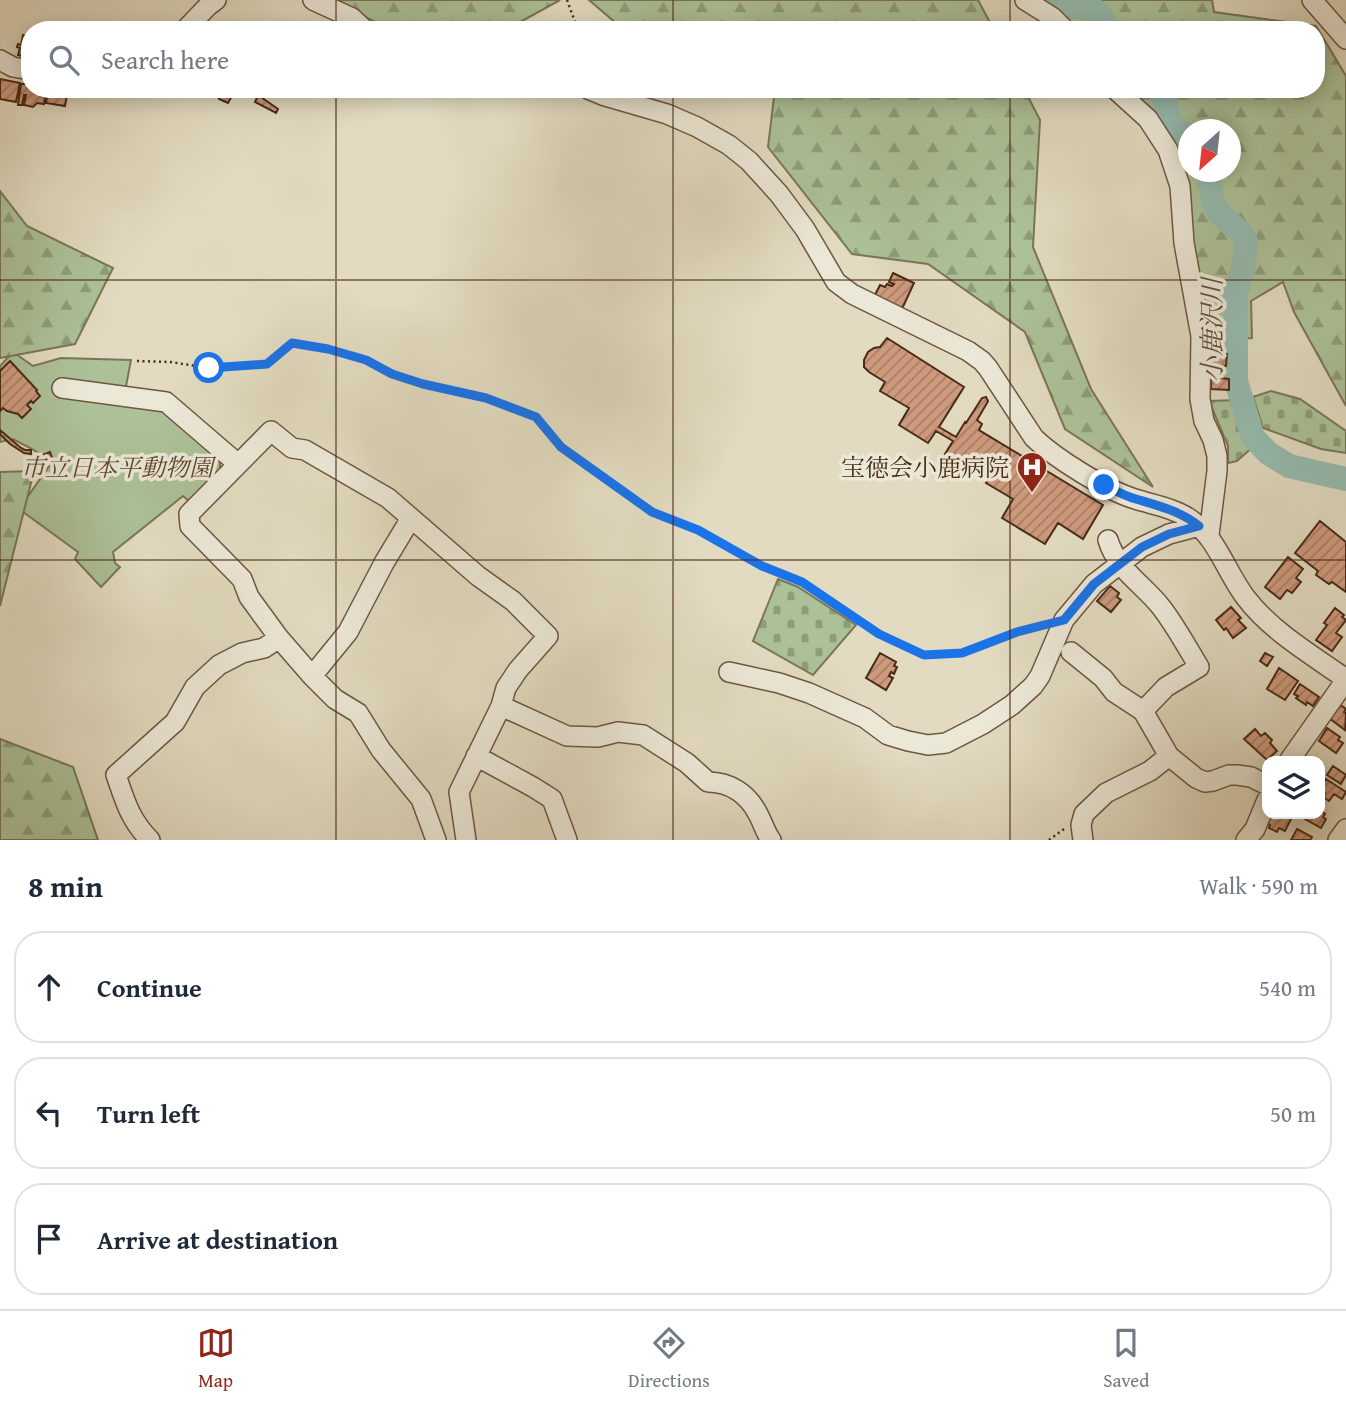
<!DOCTYPE html>
<html lang="en">
<head>
<meta charset="utf-8">
<style>
	body { margin:0; font-family:"Gentium Book Plus","Noto Serif JP",serif; background:#f6f6f7; color:#1f2937 }
	.controls { position:absolute; right:21px; bottom:21px; display:grid; overflow:hidden; border-radius:14px; box-shadow:0 4px 18px #0003 }
	.controls button { width:63px; height:63px; display:grid; place-items:center; padding:0; border:0; border-bottom:2px solid #e0e1e3; background:#fff; color:#1f2937; font:35px sans-serif }
	.compass { position:absolute; left:1178px; top:119px; width:63px; height:63px; border-radius:50%; background:#fff; box-shadow:0 4px 18px #0003; rotate:207deg }
	.stop { position:absolute; width:21px; height:21px; margin:-16px; border:5px solid #1a73e8; border-radius:50%; background:#fff }
	.stop.end { background:#1a73e8; border-color:#fff; box-shadow:0 2px 7px #0008 }
	.list { margin:0; padding:0; list-style:none }
	h2 { display:flex; justify-content:space-between; align-items:center; height:91px; margin:0; padding:0 28px; font-size:30px }
	h2 small { font-size:23px; font-weight:400; color:#747a83 }
	.list li { display:grid; grid-template-columns:46px 1fr auto; gap:21px; align-items:center; box-sizing:border-box; height:112px; margin:0 14px 14px; padding:0 14px; border:2px solid #e0e1e3; border-radius:28px }
	.list b { display:block; font-size:26px; white-space:nowrap }
	.list em { font-size:23px; font-style:normal; color:#747a83 }
	.icon { flex:none; width:38px; height:38px; fill:none; stroke:currentColor; stroke-width:2; stroke-linecap:round; stroke-linejoin:round }
	.map { position:relative; flex:none; width:1346px; height:840px; overflow:hidden }
	.search { position:absolute; background:#fff; box-shadow:0 4px 18px #0003; left:21px; right:21px; top:21px; height:77px; display:flex; align-items:center; gap:18px; box-sizing:border-box; padding:0 24px; border-radius:28px; color:#747a83; font-size:26px }
	.sheet { height:469px; background:#fff }
	nav { display:flex; justify-content:space-around; align-items:center; box-sizing:border-box; height:98px; border-top:2px solid #e0e1e3; background:#fff; font-size:19px; color:#747a83 }
	nav a { display:grid; justify-items:center; gap:4px }
	nav .on { color:#8f2418 }
	.map>svg:first-child { display:block }
	.green { fill:#acc198; stroke:#7a7657; stroke-width:2 }
	.forest { fill:url(#forest-firs); stroke:#7a7657; stroke-width:2; fill-rule:evenodd }
	.cemetery { fill:url(#cemetery-stones); stroke:#7a7657; stroke-width:2 }
	.lines { fill:none; stroke-linecap:round; stroke-linejoin:round }
	.river { stroke:#95bbaf; stroke-width:24 }
	.building { fill:url(#building-hatch); stroke:#482a16; stroke-width:2 }
	.minor-casing { stroke:#6e5641; stroke-width:22 }
	.path { stroke:#482a16; stroke-width:2.5; stroke-dasharray:2 3.5; stroke-linecap:butt }
	.minor { stroke:#ece8d7; stroke-width:19 }
	.route { stroke:#1a73e8; stroke-width:9 }
	.grid { fill:none; stroke:#482a16; stroke-width:2; stroke-opacity:0.55 }
	.labels { text-anchor:middle; dominant-baseline:central; stroke-width:7; stroke-linejoin:round; paint-order:stroke }
	.park-label { font-size:24px; font-style:italic; fill:#5c4830; stroke:#ece8d7 }
	.poi-label { font-size:24px; fill:#482a16; stroke:#ece8d7; text-anchor:end }
	.water-label { font-size:26px; font-style:italic; fill:#5b4e3c; stroke:#ece8d7 }
</style>
</head>
<body>
<div class="map">
<svg width="1346" height="840" viewBox="0 0 1346 840">
	<defs>
		<pattern id="forest-firs" width="22" height="20" patternUnits="userSpaceOnUse" patternTransform="scale(1.75)"><rect width="22" height="20" fill="#acc198"/><path d="M5 1l3.5 6h-7zM16 11l3.5 6h-7z" fill="#8e9d7b"/></pattern>
		<pattern id="cemetery-stones" width="16" height="16" patternUnits="userSpaceOnUse" patternTransform="scale(1.75)"><rect width="16" height="16" fill="#acc198"/><path d="M2 7V4a2 2 0 0 1 4 0v3zM10 15v-3a2 2 0 0 1 4 0v3z" fill="#8e9d7b"/></pattern>
		<pattern id="building-hatch" width="6" height="6" patternUnits="userSpaceOnUse" patternTransform="scale(1.75)"><rect width="6" height="6" fill="#ce9a7d"/><path d="M-1 1l2-2M0 6l6-6M5 7l2-2" fill="none" stroke="#a97e65"/></pattern>
	</defs>
	<rect width="100%" height="100%" fill="#e2dbc1"/>
	<filter id="stains"><feTurbulence type="fractalNoise" baseFrequency=".00286" numOctaves="4"/><feColorMatrix values="0 0 0 0 .2 0 0 0 0 .09 0 0 0 0 .02 0 0 0 .5 -.17"/></filter>
	<radialGradient id="worn" r=".72"><stop offset=".6" stop-color="#630" stop-opacity="0"/><stop offset="1" stop-color="#630" stop-opacity=".3"/></radialGradient>
	<path class="green" d="M13 352 33 366 61 358 131 360 123 402 158 408 220 459V474L192 504 183 496 113 552 115 563 120 567 101 587 75 559 78 552 19 509 52 462 32 449 13 439 0 442V366Z"/>
	<path class="forest" d="M332 0H560L513 26 500 30H418L375 22Z
		M589 0H978L994 30H627L623 29Z
		M1057 0H1212L1214 12 1316 26 1346 76V406L1294 312 1283 282 1251 301 1252 338 1208 341 1194 249 1184 166 1132 89H1316V30H1073ZM1188 130H1230V172H1188Z
		M775 89H1024L1040 120 1033 247 1091 389 1153 487 1065 429 1025 332 928 264 852 254 768 147Z
		M0 191 27 226 113 268 75 344 0 358Z
		M34 471 0 606V472Z
		M0 739 73 767 98 840H0Z"/>
	<path class="cemetery" d="M1271 391 1300 399 1346 431V453L1321 449 1263 428 1253 397Z
		M1238 400 1254 446 1237 461 1228 463V446L1209 401Z
		M778 579 798 587 856 625 813 675 753 641Z"/>
	<g class="lines">
		<path class="river" d="M1046 0C1053 2 1061 5 1068 6 1086 7 1104 6 1105 30
			M1160 89 1165 102 1170 123 1188 137
			M1207 172 1213 202 1219 213 1241 233 1246 241 1244 264 1236 293V381L1253 437 1268 453 1289 466 1346 479"/>
	</g>
	<path class="building" d="M23 35 28 37 26 44H30V58L18 55 20 48 17 47 18 44 21 45Z
		M0 79 20 83 16 102 0 99Z
		M21 84H30V89H44V91H42L41 96 45 97 44 104 37 103 33 107 24 105 26 95H24L22 105H18Z
		M48 89H68L65 106 46 103Z
		M211 89H224L233 94 228 103 219 99 221 94Z
		M258 95 278 109 276 113 255 102Z
		M893 273 914 283 901 311 875 295 880 285 885 287 887 284 892 286 894 284 889 282Z
		M887 338 964 387 939 427 956 437 965 422 966 423 982 398 986 397 988 401 987 403 977 420 982 424 979 430 1103 505 1083 539 1058 523 1045 544 1002 518 1013 499 986 483 988 480 945 454 953 441 936 431 928 443 899 425 909 408 880 391 885 382 869 372 864 367V360L868 352 874 348 880 347Z
		M1217 353 1227 354 1226 366 1211 365 1212 358 1216 359Z
		M10 361 37 390 36 391 40 396 33 403 31 401 27 405 31 409 22 418 18 414 7 411 3 408 0 411V371Z
		M1211 377 1229 379V390L1211 389Z
		M0 430 21 448 25 450H31V454L24 453 10 444 0 434Z
		M50 452 53 461 45 464 42 455Z
		M1320 521 1346 542V592L1332 582 1329 584 1316 575 1318 571 1295 553Z
		M1288 557 1303 569 1296 578 1301 582 1292 593 1287 590 1280 599 1265 587Z
		M1110 586 1119 593 1117 597 1121 600 1111 612 1097 601Z
		M1231 607 1241 618 1238 620 1246 628 1233 638 1226 628 1224 630 1216 620Z
		M1335 608 1344 615 1342 617 1346 620 1336 633 1342 637 1332 651 1316 640 1327 625 1324 623Z
		M880 653 896 662 894 666 897 667 894 674 891 672 889 676 893 678 886 690 866 678Z
		M1265 653 1273 657 1267 666 1260 661Z
		M1279 668 1298 681 1285 700 1267 689Z
		M1300 684 1319 697 1313 706 1307 702 1306 705 1296 698 1298 696 1294 694Z
		M1339 704 1346 709 1344 712 1346 713 1345 730 1329 718Z
		M1327 728 1340 737 1338 740 1343 743 1336 753 1319 741Z
		M1255 729 1261 736 1265 733 1272 740 1270 743 1277 751 1267 760 1244 739Z
		M1333 766 1346 775 1341 784 1327 775Z
		M1326 779 1346 792 1342 799 1334 794 1329 801 1323 797 1325 793 1320 789Z
		M1320 810 1325 814 1323 817 1326 819 1321 828 1305 819 1309 814H1320Z
		M1271 814H1282L1291 819 1285 831 1279 828 1277 832 1269 828 1270 825 1267 824Z
		M1297 829 1312 837 1310 840H1291Z"/>
	<g class="lines">
		<g class="minor-casing">
			<path id="minor" d="M313 0 352 18 365 30
				M1025 0 1052 17 1065 30
				M1312 0 1346 39
				M185 30 208 6 216 0
				M0 60 13 67 30 70
				M588 89 605 96 667 114 697 127 729 145 749 161 779 194 805 229 836 282 852 294 968 351 982 361 988 368 1034 438C1056 459 1106 490 1135 499 1154 505 1174 508 1190 519 1218 539 1226 572 1246 598 1271 631 1312 655 1346 679
				M1115 89 1148 119 1168 150 1180 186 1184 243 1201 336 1200 399 1204 421 1213 440 1217 456V471L1209 535
				M62 388 166 402 238 464
				M1108 540C1117 570 1143 584 1161 607 1175 625 1187 647 1199 667L1166 687 1143 711
				M1071 652 1103 678 1114 692 1143 711 1169 756 1196 778 1205 782 1213 781 1229 775H1237L1251 777 1267 785
				M729 672 779 683 809 693 865 718 888 735 908 741 928 745 946 743 983 724 1012 705 1033 686 1040 676 1064 620 1094 584 1142 547 1169 534 1199 526
				M312 676 348 632 384 563 411 518
				M501 706 567 736 598 737 618 732 643 735 687 763 708 782C730 782 748 794 758 814 763 823 765 832 771 840
				M476 756 533 787 552 799 567 840
				M1289 761 1346 680
				M150 840C130 820 125 801 116 775L175 722 195 687 219 665 242 653 264 648 279 638
				M436 840 421 799 381 750 358 713 335 699 312 676 279 638 249 597 242 579 190 526 189 514 271 431 292 448 305 450 388 498 478 576 513 601 548 636 518 670 506 688 501 706 459 792 466 840
				M1083 840 1081 825 1084 814 1106 793 1150 771 1169 756
				M1246 840 1255 829 1267 800
				M1338 840 1346 829"/>
		</g>
		<path class="path" d="M567 0 578 30
			M137 361 170 362 209 368 267 364 292 343 328 349 366 360 392 374 423 384 486 398 536 417 561 447 652 512 698 530 762 566 802 582 879 634 924 655 962 653 1017 632 1044 625
			M1049 840 1064 829"/>
		<use href="#minor" class="minor"/>
	</g>
	<g class="lines">
		<path class="route" d="M209 368 267 364 292 343 328 349 366 360 392 374 423 384 486 398 536 417 561 447 652 512 698 530 762 566 802 582 879 634 924 655 962 653 1017 632 1064 620 1094 584 1142 547 1169 534 1199 526C1180 511 1159 506 1136 499 1125 496 1114 490 1104 485"/>
	</g>
	<path class="grid" d="M336 0V30M673 0V30M1010 0V30M336 89V840M673 89V840M1010 89V840M0 280H1346M0 560H1346"/>
	<defs>
		<g id="hospital-pin" transform="scale(1.575)"><path d="M0 17L-7.5 6A9.5 9.5 0 1 1 7.5 6Z" fill="#8f2418" stroke="#ece8d7"/><path d="M-5-5h3v3.5h4V-5h3V5h-3V1.5h-4V5h-3Z" fill="#fff"/></g>
	</defs>
	<g fill-rule="evenodd">
		<use href="#hospital-pin" x="1032" y="467"/>
	</g>
	<g class="labels">
		<g class="park-label">
			<text x="117" y="467">市立日本平動物園</text>
		</g>
		<g class="poi-label">
			<text x="1009" y="467">宝徳会小鹿病院</text>
		</g>
		<g class="water-label">
			<text transform="translate(1211 330) rotate(-90)">小鹿沢川</text>
		</g>
	</g>
	<rect width="100%" height="100%" filter="url(#stains)"/>
	<rect width="100%" height="100%" fill="url(#worn)"/>
</svg>
<div class="controls">
<button><svg class="icon" aria-label="layers" viewBox="0 0 24 24"><path d="M12 4l9 5-9 5-9-5zM3 14l9 5 9-5"/></svg></button>
</div>
<svg class="compass" viewBox="-18 -18 36 36"><path d="M0-13l5 13h-10z" fill="#e53935"/><path d="M0 13l5-13h-10z" fill="#747a83"/></svg>
<div class="stop" style="left:209px;top:368px"></div>
<div class="stop end" style="left:1104px;top:485px"></div>
<div class="search"><svg class="icon" aria-label="search" viewBox="0 0 24 24"><circle cx="10" cy="10" r="6"/><path d="M15 15l6 6"/></svg>Search here</div>
</div>
<section class="sheet">
<h2>8 min<small>Walk · 590 m</small></h2>
<ul class="list">
<li><svg class="icon" aria-label="ahead" viewBox="0 0 24 24"><path d="M12 20V5M6 11l6-6 6 6"/></svg><div><b>Continue</b></div><em>540 m</em></li>
<li><svg class="icon" aria-label="left" viewBox="0 0 24 24"><path d="M17 20v-9H6M10 6l-5 5 5 5"/></svg><div><b>Turn left</b></div><em>50 m</em></li>
<li><svg class="icon" aria-label="arrive" viewBox="0 0 24 24"><path d="M6 21V4h12l-3 4 3 4H6"/></svg><div><b>Arrive at destination</b></div></li>
</ul>
</section>
<nav>
<a class="on"><svg class="icon" aria-label="map" viewBox="0 0 24 24"><path d="M3 6l6-2 6 2 6-2v14l-6 2-6-2-6 2zM9 4v14M15 6v14"/></svg>Map</a>
<a><svg class="icon" aria-label="directions" viewBox="0 0 24 24"><path d="M12 3l9 9-9 9-9-9zM9 14v-3h6M13 9l2 2-2 2"/></svg>Directions</a>
<a><svg class="icon" aria-label="saved" viewBox="0 0 24 24"><path d="M7 4h10v16l-5-4-5 4z"/></svg>Saved</a>
</nav>
</body>
</html>
